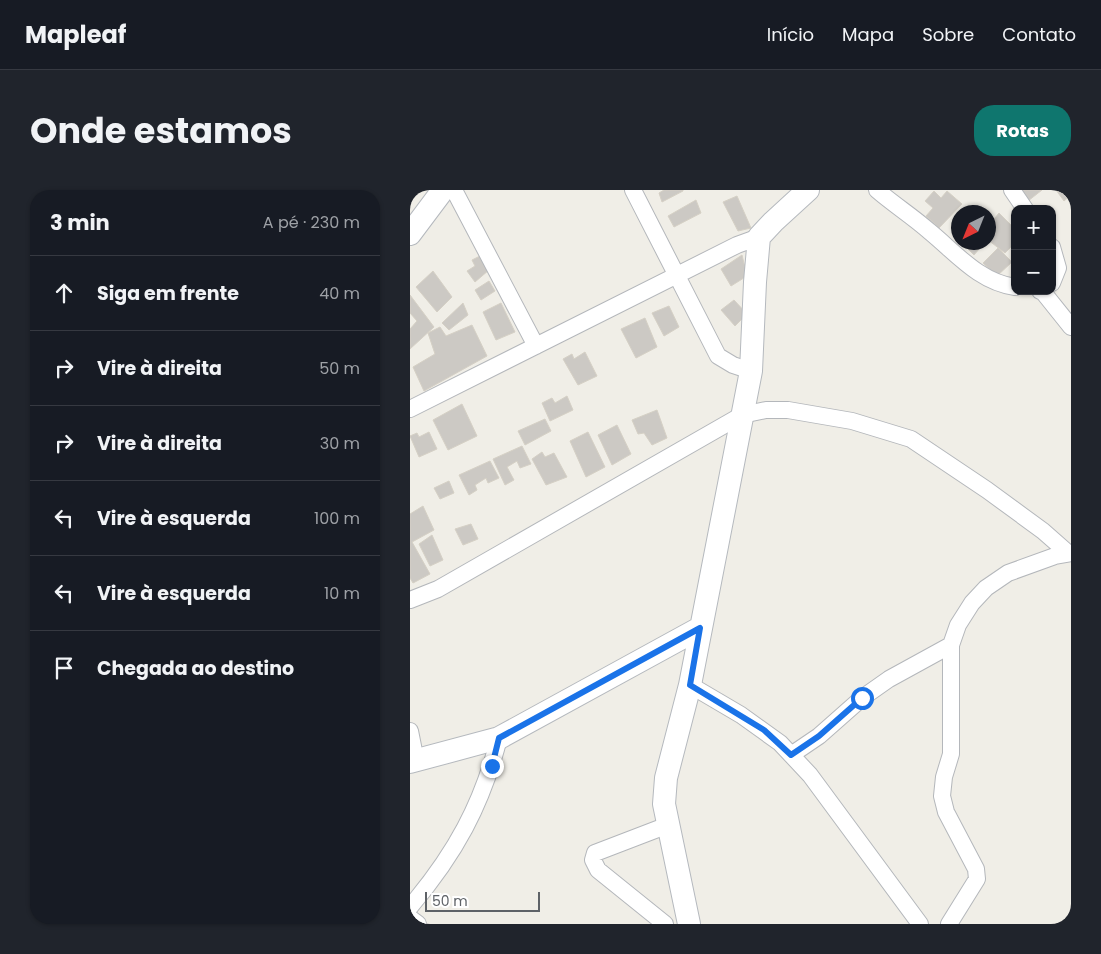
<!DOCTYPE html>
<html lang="pt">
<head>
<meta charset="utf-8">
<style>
	body { margin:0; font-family:Poppins,sans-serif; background:#20242c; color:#f1f3f6 }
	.controls { position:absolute; right:15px; top:15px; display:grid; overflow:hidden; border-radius:10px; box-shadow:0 1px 4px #0004 }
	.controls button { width:45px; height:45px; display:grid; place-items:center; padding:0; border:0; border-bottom:1px solid #363941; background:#171b24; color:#f1f3f6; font:25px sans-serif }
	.compass { position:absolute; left:541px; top:15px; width:45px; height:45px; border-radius:50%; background:#171b24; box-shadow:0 1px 4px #0004; rotate:223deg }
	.scale { position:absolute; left:15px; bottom:12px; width:115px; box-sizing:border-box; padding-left:5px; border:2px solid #5e6267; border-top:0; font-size:14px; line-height:18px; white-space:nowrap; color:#5e6267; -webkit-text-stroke:4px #fff; paint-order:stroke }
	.stop { position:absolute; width:15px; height:15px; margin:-11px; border:4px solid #1a73e8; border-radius:50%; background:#fff }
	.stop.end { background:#1a73e8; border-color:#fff; box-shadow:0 1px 5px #0008 }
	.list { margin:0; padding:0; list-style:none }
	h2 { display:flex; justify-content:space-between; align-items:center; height:65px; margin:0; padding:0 20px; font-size:21px }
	h2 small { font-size:16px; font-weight:400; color:#9ea1a6 }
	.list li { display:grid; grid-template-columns:32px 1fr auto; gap:15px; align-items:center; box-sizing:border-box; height:75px; padding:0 20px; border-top:1px solid #363941 }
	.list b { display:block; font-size:19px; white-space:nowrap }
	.list em { font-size:16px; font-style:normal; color:#9ea1a6 }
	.icon { flex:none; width:28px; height:28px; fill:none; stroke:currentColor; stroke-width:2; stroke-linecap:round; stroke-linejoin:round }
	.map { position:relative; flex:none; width:661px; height:734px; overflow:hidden; border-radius:20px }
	header { display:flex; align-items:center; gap:30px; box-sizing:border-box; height:70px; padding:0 25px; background:#171b24; border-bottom:1px solid #363941 }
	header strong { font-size:24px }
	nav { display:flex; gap:28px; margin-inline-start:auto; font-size:18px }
	.intro { display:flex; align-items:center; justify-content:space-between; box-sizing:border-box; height:120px; padding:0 30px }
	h1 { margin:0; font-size:35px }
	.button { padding:12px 22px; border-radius:20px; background:#0f766e; color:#fff; font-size:18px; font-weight:700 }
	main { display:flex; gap:30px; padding:0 30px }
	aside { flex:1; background:#171b24; border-radius:20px; box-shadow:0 1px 4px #0004 }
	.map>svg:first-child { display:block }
	.building { fill:#ccc9c4; stroke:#d5d0c5 }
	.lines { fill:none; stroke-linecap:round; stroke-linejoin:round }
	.street-casing { stroke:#b4b7bb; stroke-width:18 }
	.secondary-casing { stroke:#b5b9be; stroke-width:24 }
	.street { stroke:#fff; stroke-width:16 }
	.secondary { stroke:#fff; stroke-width:22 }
	.route { stroke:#1a73e8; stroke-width:6 }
</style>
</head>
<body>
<header>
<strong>Mapleaf</strong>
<nav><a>Início</a><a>Mapa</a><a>Sobre</a><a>Contato</a></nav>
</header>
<div class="intro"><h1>Onde estamos</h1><a class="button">Rotas</a></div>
<main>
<aside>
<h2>3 min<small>A pé · 230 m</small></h2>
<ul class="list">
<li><svg class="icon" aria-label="ahead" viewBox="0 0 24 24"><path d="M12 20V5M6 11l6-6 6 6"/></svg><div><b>Siga em frente</b></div><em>40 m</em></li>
<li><svg class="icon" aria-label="right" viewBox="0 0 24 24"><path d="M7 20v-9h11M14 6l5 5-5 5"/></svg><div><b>Vire à direita</b></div><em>50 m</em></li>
<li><svg class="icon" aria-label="right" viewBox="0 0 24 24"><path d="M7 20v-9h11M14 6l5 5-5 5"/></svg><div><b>Vire à direita</b></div><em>30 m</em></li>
<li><svg class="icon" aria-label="left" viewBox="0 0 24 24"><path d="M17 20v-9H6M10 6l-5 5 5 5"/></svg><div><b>Vire à esquerda</b></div><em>100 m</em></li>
<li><svg class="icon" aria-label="left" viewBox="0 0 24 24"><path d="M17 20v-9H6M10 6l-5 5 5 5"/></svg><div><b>Vire à esquerda</b></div><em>10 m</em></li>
<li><svg class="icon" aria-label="arrive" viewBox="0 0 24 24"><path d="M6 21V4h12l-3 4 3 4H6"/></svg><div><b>Chegada ao destino</b></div></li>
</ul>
</aside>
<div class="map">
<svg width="661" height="734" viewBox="0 0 661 734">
	<rect width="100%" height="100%" fill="#f0eee7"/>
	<path class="building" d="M254 0H273V1L252 12 249 3Z
		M610 0H632L618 11Z
		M646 0H661V5L654 11Z
		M524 1 531 8 537 1 552 14 529 38 516 26 523 18 515 11Z
		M327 6 341 38 328 41 313 12Z
		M286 10 291 23 264 37 258 26Z
		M589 23 605 39V53L595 63 578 50V30L581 33Z
		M554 52H575L564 65 553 54Z
		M588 58 602 72 587 86 573 73Z
		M72 65 79 80 65 92 57 81 65 76 62 70Z
		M332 65 337 86 321 96 311 79Z
		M23 81 42 107 27 122 6 97Z
		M79 91 85 101 71 110 65 100Z
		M0 105 24 137 0 159V139L7 131 0 123Z
		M324 110 337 124 325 136 311 120Z
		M53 113 58 125 39 140 32 133Z
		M91 113 105 142 86 150 73 122Z
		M259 116 269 137 254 146 242 123Z
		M235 128 247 157 226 168 211 139Z
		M62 135 77 166 14 201 3 177 25 164 18 143 30 137 36 146Z
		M175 162 187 186 168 195 153 169 162 164 164 169Z
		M157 206 163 220 140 231 132 213 142 208 145 213Z
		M52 214 67 246 38 260 23 230Z
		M247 220 257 248 242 255 234 243 228 244 222 230Z
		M135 229 141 241 115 255 108 241Z
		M207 235 221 264 202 275 188 245Z
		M19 242 27 259 9 267 0 246 7 243 9 247Z
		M178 242 195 277 176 287 160 251Z
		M112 256 121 274 110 278 107 271 97 277 104 290 95 295 83 269Z
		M132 262 135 267 144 263 157 287 136 295 122 269Z
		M80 271 89 288 78 293 76 288 65 295 67 300 59 305 49 285Z
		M39 291 44 303 30 309 24 298Z
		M13 316 24 340 2 352 20 384 3 393 0 388V324Z
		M61 334 68 349 53 355 45 339Z
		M22 345 33 370 20 376 9 354Z"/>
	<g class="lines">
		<g class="street-casing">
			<path id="street" d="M44 0 126 156
				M223 0 308 166 323 175 341 181
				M467 0C483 14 502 26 519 41 546 63 569 92 605 97
				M602 0 615 19
				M642 57 648 78 642 93
				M630 101 633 102 661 137
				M0 219 327 55 349 47
				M0 410 28 399 332 225 356 220H378L442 231 501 249 577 300 633 341 658 363
				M280 495 331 525 370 553 400 585 510 734
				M0 541 6 571
				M381 565 409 546 452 508 479 489 541 455
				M0 717C45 664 72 615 89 548
				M0 728 8 734
				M255 734 188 680 183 670 185 663 258 635
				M539 734 567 689 566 679 536 622 532 606 534 587 541 564V455L548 435 562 413 576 398 598 383 645 366 661 363"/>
		</g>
		<g class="secondary-casing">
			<path id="secondary" d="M0 44 33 0
				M0 572 89 548 290 438
				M279 734 254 614 256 588 280 495 341 181 345 92 349 47 363 32 398 0"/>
		</g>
		<use href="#street" class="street"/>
		<use href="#secondary" class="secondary"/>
	</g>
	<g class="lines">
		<path class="route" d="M82 576 89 548 290 438 280 495 354 540 381 565 409 546 452 508"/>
	</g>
</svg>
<div class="controls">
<button>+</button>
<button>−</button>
</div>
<svg class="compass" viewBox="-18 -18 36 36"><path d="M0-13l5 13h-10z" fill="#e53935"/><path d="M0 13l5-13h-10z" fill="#9ea1a6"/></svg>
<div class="scale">50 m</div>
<div class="stop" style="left:452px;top:508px"></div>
<div class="stop end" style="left:82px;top:576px"></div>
</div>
</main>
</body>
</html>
